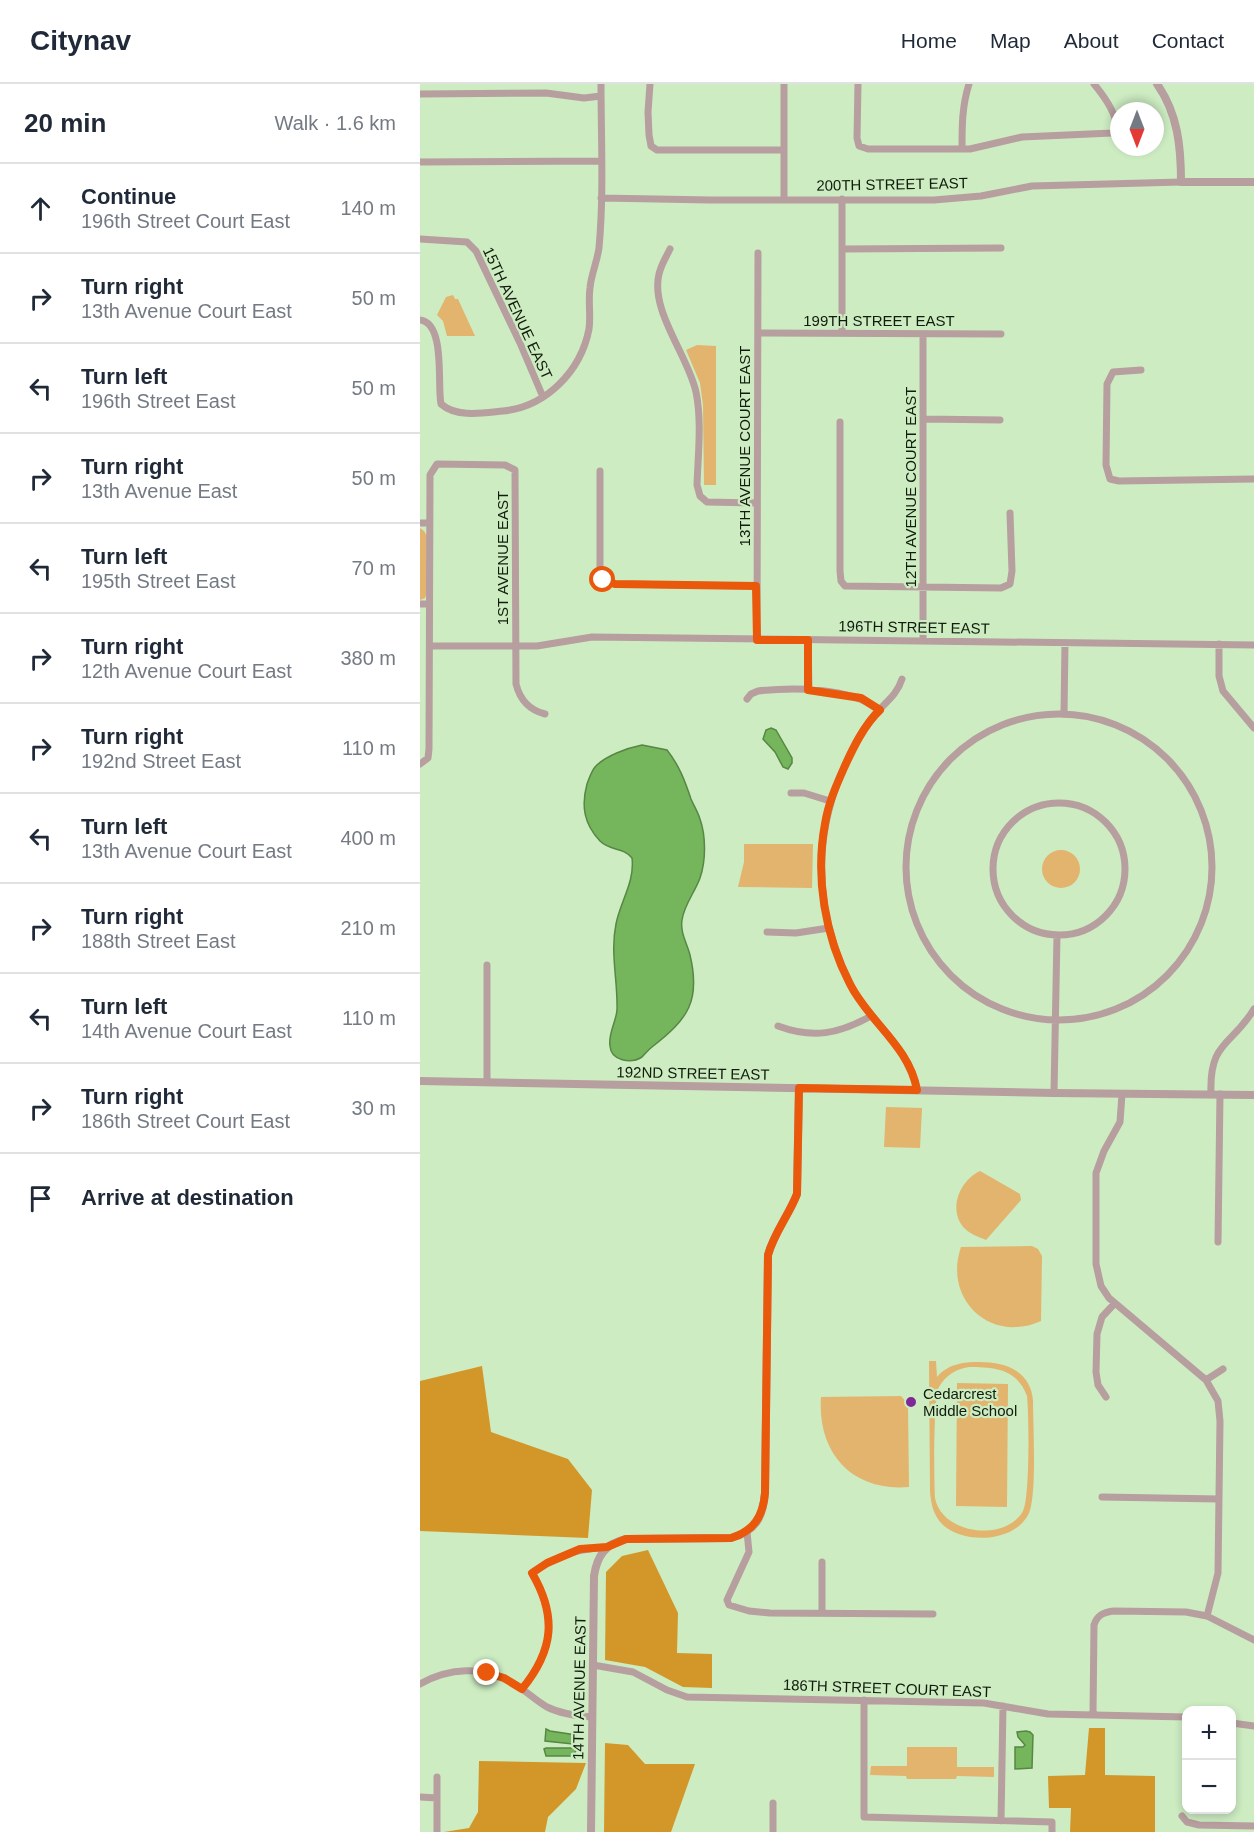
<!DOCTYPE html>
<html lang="en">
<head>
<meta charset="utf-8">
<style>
	body { margin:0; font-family:Arial,sans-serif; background:#f6f6f7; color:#1f2937 }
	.controls { position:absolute; right:18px; bottom:18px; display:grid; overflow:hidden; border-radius:12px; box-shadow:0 3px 9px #0003 }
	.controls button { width:54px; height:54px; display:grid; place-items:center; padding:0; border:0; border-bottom:2px solid #e0e1e3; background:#fff; color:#1f2937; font:30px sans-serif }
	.compass { position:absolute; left:690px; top:18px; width:54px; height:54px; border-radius:50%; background:#fff; box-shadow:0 3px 9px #0003; rotate:180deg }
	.stop { position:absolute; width:18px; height:18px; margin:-14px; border:4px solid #ea580c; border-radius:50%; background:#fff }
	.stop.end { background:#ea580c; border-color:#fff; box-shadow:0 2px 6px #0008 }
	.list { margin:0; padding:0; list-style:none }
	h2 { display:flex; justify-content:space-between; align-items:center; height:78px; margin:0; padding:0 24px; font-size:26px }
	h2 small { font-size:20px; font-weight:400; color:#747a83 }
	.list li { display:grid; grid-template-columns:39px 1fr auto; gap:18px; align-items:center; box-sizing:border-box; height:90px; padding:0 24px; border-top:2px solid #e0e1e3 }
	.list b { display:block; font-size:22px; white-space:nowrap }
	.list p { margin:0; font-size:20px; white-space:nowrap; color:#747a83 }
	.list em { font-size:20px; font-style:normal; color:#747a83 }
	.icon { flex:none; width:33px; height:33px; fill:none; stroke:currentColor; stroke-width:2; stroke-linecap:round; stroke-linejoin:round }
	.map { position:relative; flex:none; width:834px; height:1748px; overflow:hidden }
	header { display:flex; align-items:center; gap:36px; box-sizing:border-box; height:84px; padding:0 30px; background:#fff; border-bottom:2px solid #e0e1e3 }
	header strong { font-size:28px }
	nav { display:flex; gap:33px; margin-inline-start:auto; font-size:21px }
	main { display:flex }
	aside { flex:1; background:#fff }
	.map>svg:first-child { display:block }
	.green { fill:#e2b46d; fill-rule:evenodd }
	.forest { fill:#d39729 }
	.water { fill:#75b55c; stroke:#578744; stroke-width:1.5 }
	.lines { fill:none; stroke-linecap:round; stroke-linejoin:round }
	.minor { stroke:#b79e9f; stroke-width:7 }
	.tertiary { stroke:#b79e9f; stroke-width:8 }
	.route { stroke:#ea580c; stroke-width:8 }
	.poi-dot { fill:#7f2998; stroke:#cdecc2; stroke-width:2 }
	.labels { text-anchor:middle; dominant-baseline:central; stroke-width:4.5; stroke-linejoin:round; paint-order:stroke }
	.street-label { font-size:15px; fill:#111c0d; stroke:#cdecc2 }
	.poi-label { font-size:15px; fill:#111c0d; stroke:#cdecc2; text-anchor:start }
</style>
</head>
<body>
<header>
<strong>Citynav</strong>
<nav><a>Home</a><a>Map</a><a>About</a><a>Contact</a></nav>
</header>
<main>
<aside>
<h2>20 min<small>Walk · 1.6 km</small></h2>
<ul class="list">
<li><svg class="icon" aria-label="ahead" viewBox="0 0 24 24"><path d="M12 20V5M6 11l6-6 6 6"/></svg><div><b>Continue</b><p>196th Street Court East</p></div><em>140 m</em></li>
<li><svg class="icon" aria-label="right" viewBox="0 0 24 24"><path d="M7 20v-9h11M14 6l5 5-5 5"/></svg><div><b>Turn right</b><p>13th Avenue Court East</p></div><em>50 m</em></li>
<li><svg class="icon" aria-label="left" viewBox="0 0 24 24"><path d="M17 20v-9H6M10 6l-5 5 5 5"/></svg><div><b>Turn left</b><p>196th Street East</p></div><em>50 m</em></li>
<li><svg class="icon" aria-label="right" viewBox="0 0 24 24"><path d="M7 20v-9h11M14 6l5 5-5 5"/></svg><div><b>Turn right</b><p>13th Avenue East</p></div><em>50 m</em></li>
<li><svg class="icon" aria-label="left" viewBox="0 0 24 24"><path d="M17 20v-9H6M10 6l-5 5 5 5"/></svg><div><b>Turn left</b><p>195th Street East</p></div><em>70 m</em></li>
<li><svg class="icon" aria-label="right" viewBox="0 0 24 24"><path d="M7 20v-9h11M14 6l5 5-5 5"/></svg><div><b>Turn right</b><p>12th Avenue Court East</p></div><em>380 m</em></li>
<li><svg class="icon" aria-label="right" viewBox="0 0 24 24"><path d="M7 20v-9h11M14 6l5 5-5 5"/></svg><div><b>Turn right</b><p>192nd Street East</p></div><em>110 m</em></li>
<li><svg class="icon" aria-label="left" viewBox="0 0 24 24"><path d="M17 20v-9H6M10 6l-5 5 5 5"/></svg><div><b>Turn left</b><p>13th Avenue Court East</p></div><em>400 m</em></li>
<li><svg class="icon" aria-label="right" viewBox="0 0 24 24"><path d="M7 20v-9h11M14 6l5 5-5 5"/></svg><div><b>Turn right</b><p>188th Street East</p></div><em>210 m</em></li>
<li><svg class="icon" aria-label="left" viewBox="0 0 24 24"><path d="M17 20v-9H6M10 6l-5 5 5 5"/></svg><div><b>Turn left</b><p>14th Avenue Court East</p></div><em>110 m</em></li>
<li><svg class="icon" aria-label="right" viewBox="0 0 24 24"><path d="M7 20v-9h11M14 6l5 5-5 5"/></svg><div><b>Turn right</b><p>186th Street Court East</p></div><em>30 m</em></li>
<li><svg class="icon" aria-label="arrive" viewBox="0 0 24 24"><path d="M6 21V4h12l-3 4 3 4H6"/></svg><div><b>Arrive at destination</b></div></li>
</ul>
</aside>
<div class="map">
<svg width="834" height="1748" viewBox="0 0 834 1748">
	<rect width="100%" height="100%" fill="#cdecc2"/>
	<path class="green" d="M33 211 35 215H38L55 252H27L23 237 17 231 26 213Z
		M277 261 296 262V401H284L283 321 280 299 266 266Z
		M0 444 4 447 7 452V509L5 514 0 516Z
		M324 760H393L392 804 318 803 324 778Z
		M622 785a19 19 0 1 1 38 0a19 19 0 1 1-38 0Z
		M466 1023 502 1024 500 1064 464 1063Z
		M560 1087 600 1110 601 1116 566 1156C559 1153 550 1150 544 1144 528 1126 539 1097 560 1087Z
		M612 1162 618 1165 622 1172 621 1237C570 1260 523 1215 541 1163Z
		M509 1277H516L517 1293C528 1280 543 1278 559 1278 586 1278 611 1287 613 1317 613 1341 617 1411 609 1429 596 1458 545 1461 523 1441 513 1431 511 1420 510 1407ZM549 1283C575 1283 597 1285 607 1312 609 1330 610 1414 603 1427 586 1458 522 1451 515 1414 514 1397 513 1315 519 1303 526 1291 536 1285 549 1283Z
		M537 1299 588 1300 587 1423 536 1422Z
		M481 1312 488 1320 489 1403C432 1408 397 1369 401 1313Z
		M487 1663H537V1683H574V1693L537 1692 536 1695H487L486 1692 450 1691 451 1682H487Z"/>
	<path class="forest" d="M62 1282 71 1348 148 1375 172 1406 168 1454 0 1447V1297Z
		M228 1466 258 1529 257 1569 292 1570V1604L263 1603 225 1583 185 1576 186 1488 202 1472Z
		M669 1644H685V1691L735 1692V1748H650L651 1724H629L628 1692 665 1691Z
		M185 1659 208 1661 225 1680H275L251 1748H184Z
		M59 1677 166 1679 156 1705 128 1733 125 1748H24L49 1744 58 1728Z"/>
	<path class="water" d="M351 644 356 646 372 674V679L368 685 363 683 355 668 343 655 346 646Z
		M222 661 247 666C259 681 265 697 271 715 274 722 278 728 280 735 286 752 286 777 280 794 275 808 264 821 262 836 260 849 267 859 270 871 281 917 268 935 232 963 228 966 225 970 222 973 211 980 191 977 190 962 188 950 196 938 197 926 198 897 190 869 196 840 200 818 215 798 212 774 203 763 190 767 180 757 164 740 161 722 167 700 169 695 171 688 175 683 185 672 207 664 222 661Z
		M126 1645 130 1647 156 1651 155 1658 153 1660 125 1657Z
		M606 1647 610 1648 613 1651 612 1684 595 1685V1663H603L605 1661 598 1653 597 1648Z
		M126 1664H155L156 1667 152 1672H126L124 1665Z"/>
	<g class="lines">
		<path class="minor" d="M230 0 228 28 229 51 231 62 237 66H364
			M364 0V115
			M438 0 437 54 439 62 448 65H550L602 53 692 49 697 44C696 28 684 12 674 0
			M0 10 126 9 164 14 181 12
			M542 65C542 42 542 22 549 0
			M0 78 181 77
			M181 114 290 116H514L561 112 612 102 761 98
			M422 115V249
			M0 155 47 158 56 167 100 259 123 313
			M250 165C246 173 241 181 239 190 230 227 268 271 276 308 282 337 278 371 277 401L280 412 287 418 336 419
			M422 165 581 164
			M0 236C26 239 17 302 21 320 37 334 63 329 83 327 126 323 161 287 169 245 171 231 168 218 170 204 171 191 177 178 179 164 184 110 181 54 181 0
			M338 249 581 250
			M503 250V556
			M721 286 693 288 687 300 686 381 690 395 699 397 834 395
			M504 335 580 336
			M420 338V487L421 497 425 502 581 504 590 500 592 487 590 429
			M180 387V485C181 495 186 499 196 500L337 502
			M0 439H9
			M0 520H9
			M337 556 338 169
			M388 556 389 606
			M799 560V592L803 607 834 644
			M10 562H117L172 553 834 561
			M482 595C477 611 466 618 455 630 448 638 442 648 437 657 393 736 390 814 428 896 447 937 489 960 497 1006
			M327 615 331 610 338 607C374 603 429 603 460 626
			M644 630 645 559
			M486 783a153 153 0 1 1 306 0a153 153 0 1 1-306 0Z
			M0 680 8 674 9 665 10 391 17 380 85 381 95 386 96 600C100 616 109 626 125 630
			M371 709H384L410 717
			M573 785a66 66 0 1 1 132 0a66 66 0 1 1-132 0Z
			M347 848 376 849 409 844
			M67 881V998
			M358 942C393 955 419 950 451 932
			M634 1009 637 851
			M702 1010 700 1038 684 1067 676 1089V1180L681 1202 689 1214 786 1296 798 1317 800 1337 798 1489 787 1532
			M791 1010C789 957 811 963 834 925
			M798 1158 800 1010
			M786 1296 803 1285
			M686 1313 678 1301 676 1288 677 1250 682 1233 695 1219
			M682 1413 799 1415
			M327 1448 329 1468 307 1516 309 1521 329 1527 350 1529 513 1530
			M402 1529V1478
			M173 1581 213 1588 247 1606 267 1613 564 1619 628 1630 766 1633
			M0 1600C28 1584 64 1581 93 1599 105 1606 115 1616 127 1623 141 1630 157 1632 172 1633
			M102 1605C134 1566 137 1532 112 1489 139 1471 155 1465 187 1463
			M444 1616V1733L632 1738V1748
			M673 1630 674 1541C677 1531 684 1528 694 1527L766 1528 787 1532 834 1556
			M812 1639 834 1642
			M0 1713 17 1714
			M762 1732 767 1738 779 1741 834 1742
			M581 1737 583 1622
			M17 1748V1693
			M353 1748V1719"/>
		<path class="tertiary" d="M737 0C758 30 761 63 761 98H834
			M0 997 634 1009 834 1011
			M171 1748 174 1492C177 1472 185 1460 206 1455L311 1454C336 1447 343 1433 345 1409L348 1171C354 1149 369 1131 377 1110L379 1004"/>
	</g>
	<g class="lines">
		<path class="route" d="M67 1589 84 1594 102 1605C134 1566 137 1532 112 1489L127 1479 160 1465 187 1463 206 1455 311 1454C334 1447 343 1432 345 1409L348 1171C354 1149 369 1131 377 1110L379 1004 497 1006C489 962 449 938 430 900 405 852 395 793 405 740 408 720 416 702 424 684 433 664 444 641 460 626L441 614 388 606V556H337L336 502 195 500 183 496"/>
	</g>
	<circle class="poi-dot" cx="491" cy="1318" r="6"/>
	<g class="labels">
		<g class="street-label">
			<text transform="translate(472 100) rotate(-1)">200TH STREET EAST</text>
			<text transform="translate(98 229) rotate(65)">15TH AVENUE EAST</text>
			<text x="459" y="236">199TH STREET EAST</text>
			<text transform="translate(324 362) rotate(-90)">13TH AVENUE COURT EAST</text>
			<text transform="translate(490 403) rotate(-90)">12TH AVENUE COURT EAST</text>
			<text transform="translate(82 474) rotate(-90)">1ST AVENUE EAST</text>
			<text transform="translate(494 543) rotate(1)">196TH STREET EAST</text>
			<text transform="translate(273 989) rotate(1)">192ND STREET EAST</text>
			<text transform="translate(159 1604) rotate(-89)">14TH AVENUE EAST</text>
			<text transform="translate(467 1604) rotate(2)">186TH STREET COURT EAST</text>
		</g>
		<g class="poi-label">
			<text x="503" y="1309">Cedarcrest<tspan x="503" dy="17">Middle School</tspan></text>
		</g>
	</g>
</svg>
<div class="controls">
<button>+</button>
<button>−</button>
</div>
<svg class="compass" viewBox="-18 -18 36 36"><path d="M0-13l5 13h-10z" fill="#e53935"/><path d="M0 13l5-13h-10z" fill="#747a83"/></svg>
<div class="stop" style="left:183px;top:496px"></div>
<div class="stop end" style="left:67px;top:1589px"></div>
</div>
</main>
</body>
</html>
